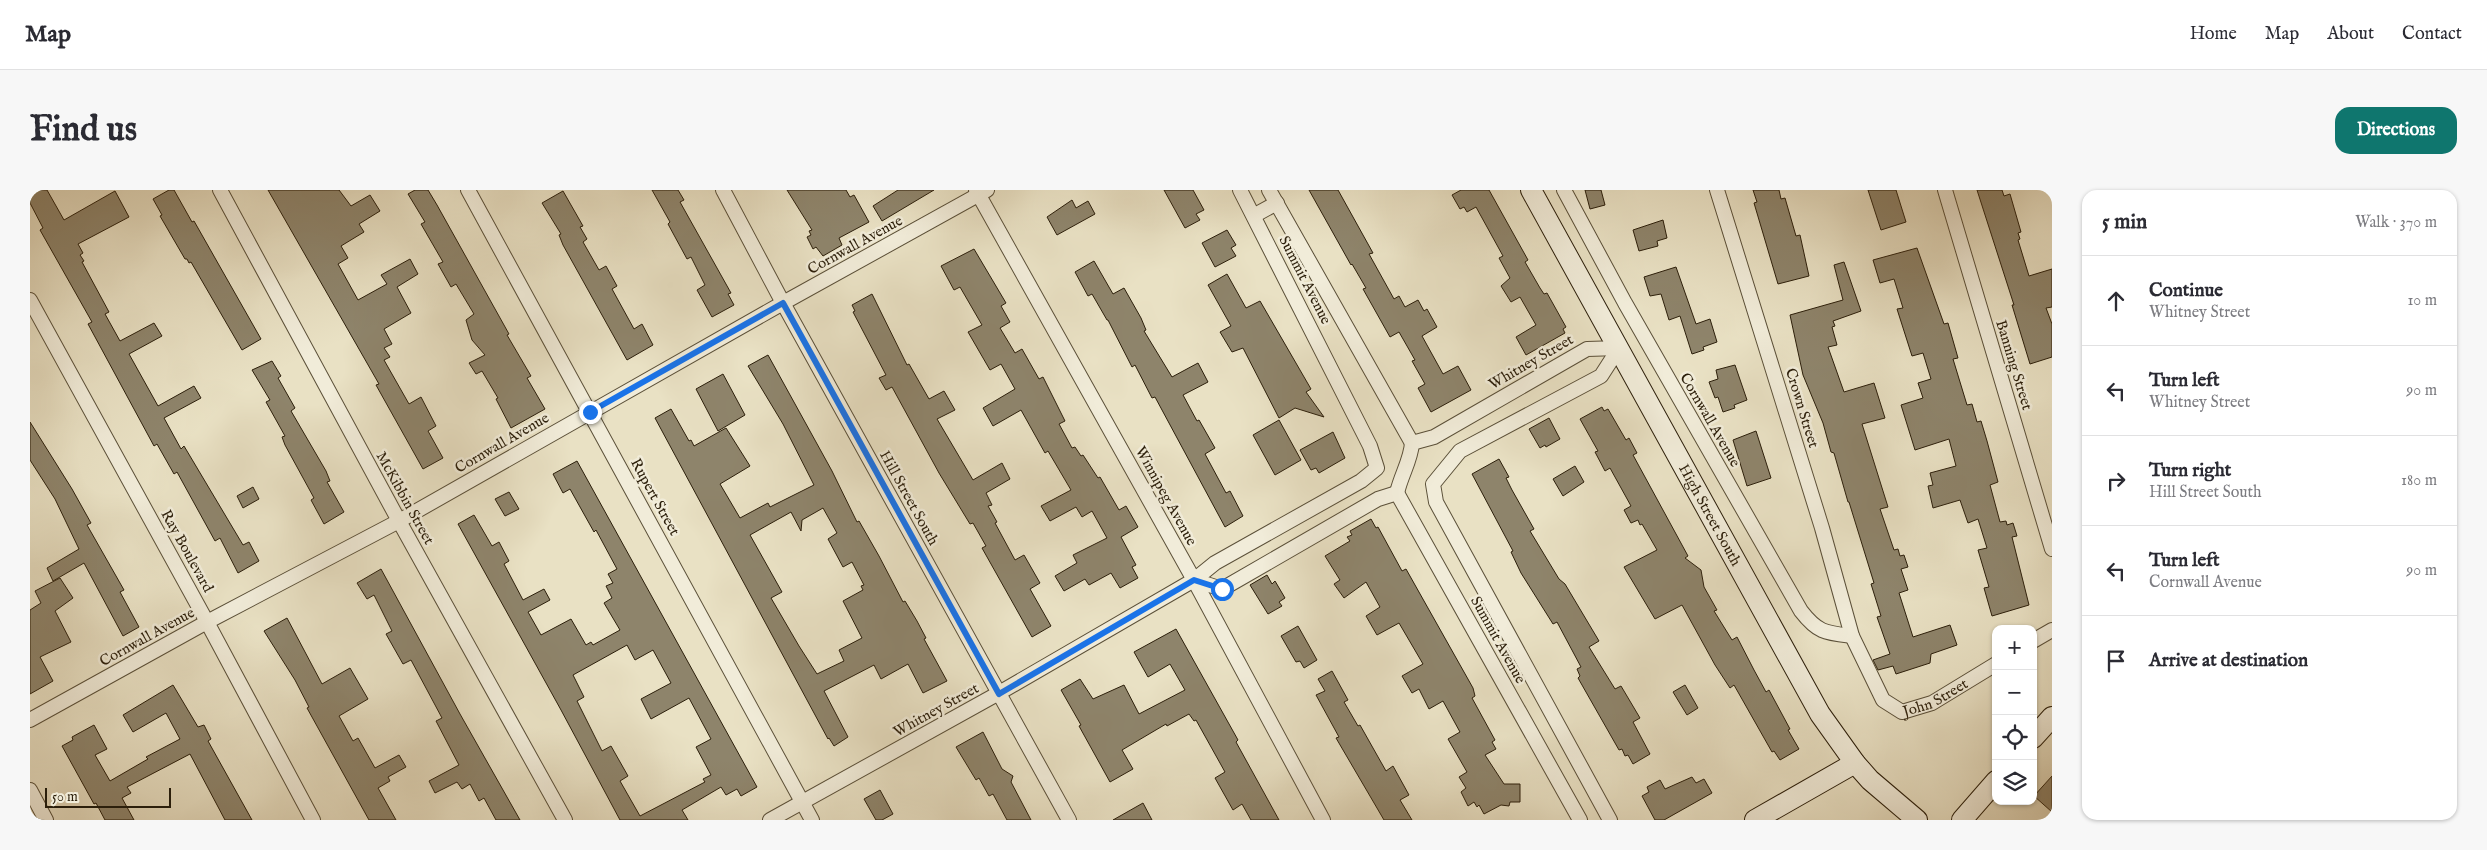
<!DOCTYPE html>
<html lang="en">
<head>
<meta charset="utf-8">
<style>
	body { margin:0; font-family:"IM FELL English",serif; background:#f7f7f7; color:#2b2b33 }
	.controls { position:absolute; right:15px; bottom:15px; display:grid; overflow:hidden; border-radius:10px; box-shadow:0 1px 4px #0004 }
	.controls button { width:45px; height:45px; display:grid; place-items:center; padding:0; border:0; border-bottom:1px solid #e1e1e2; background:#fff; color:#2b2b33; font:25px sans-serif }
	.scale { position:absolute; left:15px; bottom:12px; width:126px; box-sizing:border-box; padding-left:5px; border:2px solid #2c1f0b; border-top:0; font-size:14px; line-height:18px; white-space:nowrap; color:#2c1f0b; -webkit-text-stroke:4px #f1ecd9; paint-order:stroke }
	.stop { position:absolute; width:15px; height:15px; margin:-11px; border:4px solid #1a73e8; border-radius:50%; background:#fff }
	.stop.end { background:#1a73e8; border-color:#fff; box-shadow:0 1px 5px #0008 }
	.list { margin:0; padding:0; list-style:none }
	h2 { display:flex; justify-content:space-between; align-items:center; height:65px; margin:0; padding:0 20px; font-size:21px }
	h2 small { font-size:16px; font-weight:400; color:#7c7c81 }
	.list li { display:grid; grid-template-columns:32px 1fr auto; gap:15px; align-items:center; box-sizing:border-box; height:90px; padding:0 20px; border-top:1px solid #e1e1e2 }
	.list b { display:block; font-size:19px; white-space:nowrap }
	.list p { margin:0; font-size:16px; white-space:nowrap; color:#7c7c81 }
	.list em { font-size:16px; font-style:normal; color:#7c7c81 }
	.icon { flex:none; width:28px; height:28px; fill:none; stroke:currentColor; stroke-width:2; stroke-linecap:round; stroke-linejoin:round }
	.map { position:relative; flex:none; width:2022px; height:630px; overflow:hidden; border-radius:15px }
	header { display:flex; align-items:center; gap:30px; box-sizing:border-box; height:70px; padding:0 25px; background:#fff; border-bottom:1px solid #e1e1e2 }
	header strong { font-size:24px }
	nav { display:flex; gap:28px; margin-inline-start:auto; font-size:18px }
	.intro { display:flex; align-items:center; justify-content:space-between; box-sizing:border-box; height:120px; padding:0 30px }
	h1 { margin:0; font-size:35px }
	.button { padding:12px 22px; border-radius:15px; background:#0f766e; color:#fff; font-size:18px; font-weight:700 }
	main { display:flex; gap:30px; padding:0 30px }
	aside { flex:1; background:#fff; border-radius:15px; box-shadow:0 1px 4px #0004 }
	.map>svg:first-child { display:block }
	.building { fill:#8e846b; stroke:#2c1f0b; fill-rule:evenodd }
	.lines { fill:none; stroke-linecap:round; stroke-linejoin:round }
	.street-casing { stroke:#5b5039; stroke-width:16 }
	.secondary-casing { stroke:#2c1f0b; stroke-width:22 }
	.street { stroke:#f1ecd9; stroke-width:14 }
	.secondary { stroke:#f1ecd9; stroke-width:20 }
	.route { stroke:#1a73e8; stroke-width:6 }
	.labels { text-anchor:middle; dominant-baseline:central; stroke-width:5; stroke-linejoin:round; paint-order:stroke }
	.street-label { font-size:15px; fill:#2c1f0b; stroke:#f1ecd9 }
</style>
</head>
<body>
<header>
<strong>Map</strong>
<nav><a>Home</a><a>Map</a><a>About</a><a>Contact</a></nav>
</header>
<div class="intro"><h1>Find us</h1><a class="button">Directions</a></div>
<main>
<div class="map">
<svg width="2022" height="630" viewBox="0 0 2022 630">
	<rect width="100%" height="100%" fill="#e9e1c4"/>
	<filter id="stains"><feTurbulence type="fractalNoise" baseFrequency=".004" numOctaves="4"/><feColorMatrix values="0 0 0 0 .2 0 0 0 0 .09 0 0 0 0 .02 0 0 0 .5 -.17"/></filter>
	<radialGradient id="worn" r=".72"><stop offset=".6" stop-color="#630" stop-opacity="0"/><stop offset="1" stop-color="#630" stop-opacity=".3"/></radialGradient>
	<path class="building" d="M0 0H17L34 30 85 1 99 27 48 54 53 63 50 65 54 71 52 72 79 122 75 124 90 151 124 133 132 146 99 164 128 216 164 196 171 208 134 228 151 259 154 256 213 355 219 352 229 371 208 383 190 348 185 351 147 282 144 284 127 254 124 256 58 134 62 132 10 40 13 38 0 13Z
		M139 0H144L162 32 164 31 231 149 212 160 161 72 159 73 157 69H155L130 26 132 25 123 9Z
		M238 0H309L321 16 340 5 350 21 329 34 334 42 311 56 318 68 308 74 328 110 357 94 351 85 380 69 388 84 367 97 381 123 354 139 362 154 354 158 360 167 354 170 379 214 391 207 406 236 398 241 413 268 393 279 346 195 349 194Z
		M385 0H398L407 15 479 144 477 145 501 186 497 188 515 219 481 238 466 209 468 208 452 181 446 184 439 173 455 165 442 150 436 130 444 124 426 94 421 97 408 74 413 72 391 34 395 32 378 4Z
		M622 0H648L654 10 650 12 701 103 698 104 704 115 682 127 667 100 675 95 661 67 657 69 638 34 640 32Z
		M757 0H816L820 7 824 5 839 32 809 48 812 55 793 66 786 57 783 59 777 47 781 45 779 41 782 40Z
		M868 0H904L852 31 843 16Z
		M1134 0H1163L1174 20 1166 24 1170 30 1155 38Z
		M1279 0H1308L1343 63 1339 64 1364 109 1369 106 1375 117 1388 110 1394 121 1397 119 1407 137 1392 146 1413 184 1428 176 1441 200 1401 222 1388 198 1395 194 1382 171 1385 170 1369 142 1360 147 1333 99 1336 98 1322 74 1321 75Z
		M1431 0H1459L1498 70 1495 72 1510 98 1514 104 1517 103 1536 137 1533 139 1535 143 1496 165 1486 147 1506 135 1490 107 1481 112 1471 96 1480 88 1469 68 1473 66 1446 17 1437 22 1434 17 1430 19 1422 5Z
		M1555 0H1571L1575 15 1560 19Z
		M1723 0H1749L1751 9 1755 8 1766 46 1770 45 1779 86 1748 94 1724 13 1727 12Z
		M1838 0H1866L1876 32 1851 40Z
		M1947 0H1972L1974 6 1980 4 1991 42 1988 43 1990 49 1988 50 1999 86 2022 79V117L2016 118 2022 134V167L2000 174 1982 115H1984Z
		M533 1 553 36 550 37 557 49 553 52 569 80 576 76 587 96 582 99 604 139 612 134 623 155 597 170 533 55 529 45 531 44 512 13Z
		M1042 10 1046 18 1058 11 1065 24 1027 45 1017 27Z
		M1633 30 1637 48 1627 51 1628 56 1609 61 1603 40Z
		M1197 40 1206 55 1201 58 1206 66 1185 77 1172 53Z
		M1887 58 1914 134 1918 133 1928 168 1923 169 1937 215 1942 214 1947 232 1951 231 1957 251 1968 292 1960 295 1970 332 1976 331 1977 335 1983 333 1987 346 1982 347 1999 415 1962 426 1954 398 1959 397 1948 360 1957 358 1948 329 1938 333 1930 310 1903 318 1898 296 1903 295 1900 283 1926 276 1919 249 1885 260 1871 215 1893 208 1888 193 1901 189 1893 163 1882 166 1867 119 1873 118 1864 89 1850 93 1843 70Z
		M944 59 976 113 971 116 980 132 970 138 985 163 992 159 1009 189 1013 187 1035 231 1029 234 1042 258 1045 257 1051 266 1053 265 1068 288 1070 287 1089 320 1096 316 1108 337 1091 347 1106 375 1102 377 1108 388 1090 398 1081 383 1059 395 1055 389 1034 401 1025 386 1047 373 1043 365 1077 348 1062 321 1052 327 1046 317 1020 331 1011 316 1041 300 1018 261 1015 263 991 220 963 236 953 218 985 199 971 174 960 180 938 142 952 135 930 97 924 100 911 76Z
		M1064 71 1083 104 1094 98 1111 128 1116 140 1114 141 1142 187 1168 173 1178 192 1153 205 1167 231 1169 230 1185 258 1175 264 1196 303 1200 301 1213 326 1195 337 1125 207 1122 208 1105 175 1102 177 1078 130H1077L1062 104 1058 106 1045 82Z
		M1814 72 1831 121 1803 131 1805 136 1802 137 1807 155 1798 157 1814 202 1844 193 1855 228 1832 234 1858 317 1850 319 1864 360 1868 359 1870 366 1874 365 1878 377 1871 379 1878 400 1869 403 1883 447 1920 435 1927 455 1901 464 1900 473 1866 484 1863 476 1848 480 1843 470 1860 464 1847 427 1851 426 1841 394 1844 393 1819 312H1818L1804 263 1801 262 1793 233 1773 185 1760 125 1813 110 1804 75Z
		M1646 77 1666 134 1680 129 1687 152 1673 157 1674 160 1662 164 1650 126 1639 130 1631 104 1620 106 1614 87Z
		M1197 84 1216 118 1230 111 1281 199 1276 202 1294 227 1265 218 1249 228 1213 158 1202 162 1190 142 1201 136 1178 95Z
		M842 104 877 175 879 174 899 209 914 201 925 220 907 229 943 290 972 273 980 289 956 303 962 315 958 316 967 332 965 333 985 370 994 365 1010 393 1000 399 1021 436 1002 447 952 358 956 356 943 333 940 334 909 283 862 197 856 200 849 188 856 185 823 122 825 121 822 115Z
		M738 165 802 281 827 332 829 331 849 366 873 412 875 411 887 431 896 448 894 449 917 491 893 503 878 474 851 489 844 475 794 501 818 547 804 556 799 548 798 549 625 228 641 219 659 251 661 250 664 256 696 238 720 276 690 294 710 328 738 313 740 317 784 295 753 234 718 176ZM793 318 807 343 798 349 813 377 822 372 834 395 831 396 833 400 813 411 832 448 809 460 814 471 787 484 769 456 741 408 752 402 720 345 761 322 771 341 772 330Z
		M242 171 251 186 248 188 265 218 261 221 296 281 300 291 297 292 314 322 294 334 281 310 284 308 255 255 252 247 255 246 236 212 240 210 222 180Z
		M1705 175 1717 210 1704 215 1705 218 1693 222 1688 207 1685 208 1679 192 1688 189 1686 180Z
		M693 184 715 225 688 241 666 199Z
		M1572 217 1574 221 1578 219 1596 250 1599 248 1607 263 1603 265 1658 366 1655 368 1671 380 1674 397 1687 420 1684 421 1702 450 1707 447 1724 480 1736 502 1739 500 1760 539 1758 540 1769 559 1750 570 1744 561 1742 562 1704 495 1700 498 1685 475 1652 415 1625 429 1594 377 1627 360 1612 334 1610 335 1608 330 1601 333 1594 320 1601 316 1580 278 1575 281 1565 262 1568 261 1550 229Z
		M1519 228 1530 249 1516 257 1515 255 1510 258 1499 239Z
		M1249 230 1271 270 1245 285 1223 245Z
		M0 232 42 299 61 333 57 335 94 400 90 402 109 437 93 446 54 373 23 391 17 378 49 359 25 309 0 270Z
		M1726 241 1741 288 1717 296 1703 250Z
		M1303 242 1315 268 1289 283 1286 278 1281 280 1270 260Z
		M1469 269 1479 287 1476 288 1482 300 1504 339 1500 341 1529 389 1535 394 1569 451 1559 457 1585 499 1591 496 1610 528 1603 532 1620 564 1603 574 1598 565 1595 566 1592 559 1589 560 1548 488 1550 486 1547 479 1551 477 1527 432 1523 434 1491 383 1481 362 1483 361 1442 284Z
		M547 271 727 597 711 606 707 599 696 605 691 597 652 620 658 630H590L531 520 428 334 444 325 462 356 469 352 479 371 474 374 493 410 514 399 520 410 498 422 511 445 541 429 556 455 561 452 563 455 590 440 574 413 582 408 576 396 583 393 578 384 587 379 566 340 564 342 540 299 533 303 523 284ZM597 455 605 470 623 460 641 493 611 509 621 529 659 508 681 549 666 557 681 585 673 589 675 592 610 626 590 591 598 586 581 556 572 561 547 511 554 507 543 485Z
		M1545 276 1554 292 1533 306 1523 289Z
		M223 297 229 309 213 318 207 306Z
		M479 302 489 319 475 326 465 309Z
		M1341 329 1346 338 1348 337 1372 381 1376 379 1443 498 1445 506 1442 508 1465 550 1462 552 1466 559 1455 565 1474 594H1490V612H1480L1479 616 1471 615 1454 624 1449 615 1447 617 1444 612 1438 616 1431 602 1436 598 1429 587 1437 582 1418 549 1430 542 1413 511 1399 519 1389 499 1382 503 1372 486 1393 474 1369 433 1347 445 1336 426 1350 417 1336 392 1314 408 1304 394 1310 390 1295 366 1320 351 1317 347 1322 345 1320 341Z
		M351 379 430 524 490 630H466L454 608 449 611 440 594 432 599 427 592 405 603 399 591 429 575 406 531 412 528 381 470 373 474 356 444 362 441 344 405 337 409 327 393Z
		M1237 385 1242 394 1245 391 1255 408 1249 412 1252 416 1238 424 1220 395Z
		M30 388 43 408 25 421 41 452 10 467 23 491 0 504V420L11 413 5 401Z
		M257 428 292 494 320 478 338 509 309 526 323 551 328 548 345 578 369 565 376 577 358 587 360 591 348 598 366 630H339L277 518 279 517 265 490 234 441Z
		M1268 436 1287 470 1274 478 1270 471 1266 472 1251 446Z
		M1146 439 1208 550 1206 552 1249 630H1221L1212 614 1203 620 1185 588 1195 582 1166 530 1164 531 1159 524 1137 536 1136 534 1092 560 1103 579 1080 592 1049 536 1051 535 1031 500 1050 489 1063 509 1094 495 1109 524 1155 500 1140 474 1118 487 1104 462Z
		M1302 481 1318 510 1314 512 1328 536 1330 535 1356 581 1363 576 1379 605 1370 610 1382 630H1354L1306 548 1309 547 1286 505 1295 501 1288 489Z
		M143 495 168 537 174 535 181 549 178 551 222 630H195L160 564 97 597 101 603 92 608 104 630H75L66 613 64 614 32 556 43 550 42 547 64 535 77 559 65 565 80 591 118 569 116 567 150 549 136 523 103 542 93 525Z
		M1655 495 1668 518 1657 525 1643 502Z
		M953 542 972 579 983 586 981 592 1001 630H977L963 604 959 606 949 588 946 590 926 557Z
		M2022 586V622L2004 606Z
		M1662 587 1666 593 1674 589 1682 603 1634 630H1625L1612 606 1619 602 1617 597 1630 590 1635 599Z
		M850 600 863 624 852 630H846L834 609Z
		M1113 613 1122 630H1083Z"/>
	<g class="lines">
		<g class="street-casing">
			<g id="street">
				<path d="M190 0 369 331 535 630"/>
				<path d="M438 0 782 630"/>
				<path d="M693 0 753 113 1039 630"/>
				<path d="M946 0 1164 390 1293 630"/>
				<path d="M1239 0 1382 253"/>
				<path d="M1534 0 1595 113 1771 421C1788 443 1796 443 1822 446"/>
				<path id="s1" d="M1687 0 1792 338 1822 446 1853 510 1872 522 1902 513 1966 474"/>
				<path d="M1915 0 2022 359"/>
				<path d="M1225 25 1247 13"/>
				<path d="M0 110 177 432 283 630"/>
				<path d="M1382 253 1404 247 1557 159 1589 158"/>
				<path d="M1367 303C1371 285 1381 270 1382 253"/>
				<path d="M1164 390 1192 399 1348 309 1367 303 1550 630"/>
				<path d="M2003 451 2022 440"/>
				<path d="M0 530 177 432 369 331 753 113 957 0"/>
				<path d="M0 600 16 630"/>
				<path d="M740 630 969 503 1164 390 1185 373 1331 291 1347 278 1340 256 1210 0"/>
				<path d="M1580 630 1406 312 1403 294 1430 261 1571 186 1589 158"/>
			</g>
		</g>
		<g class="secondary-casing">
			<g id="secondary">
				<path id="s2" d="M1501 0 1790 524 1825 573 1840 590 1887 630"/>
				<path d="M2003 548 2022 527"/>
				<path d="M1725 630 1825 573"/>
				<path d="M1932 630 1966 591"/>
			</g>
		</g>
		<use href="#street" class="street"/>
		<use href="#secondary" class="secondary"/>
	</g>
	<g class="lines">
		<path class="route" d="M560 222 753 113 969 504 1164 390 1192 399"/>
	</g>
	<g class="labels">
		<g class="street-label">
			<text transform="translate(825 55) rotate(-29)">Cornwall Avenue</text>
			<text transform="translate(1275 90) rotate(63)">Summit Avenue</text>
			<text transform="translate(1501 172) rotate(-30)">Whitney Street</text>
			<text transform="translate(1984 175) rotate(73)">Banning Street</text>
			<text transform="translate(1772 218) rotate(73)">Crown Street</text>
			<text transform="translate(1680 230) rotate(60)">Cornwall Avenue</text>
			<text transform="translate(472 253) rotate(-30)">Cornwall Avenue</text>
			<text transform="translate(1136 306) rotate(61)">Winnipeg Avenue</text>
			<text transform="translate(625 307) rotate(61)">Rupert Street</text>
			<text transform="translate(375 308) rotate(61)">McKibbin Street</text>
			<text transform="translate(879 308) rotate(61)">Hill Street South</text>
			<text stroke="none"><textPath href="#s2" startOffset="371">High Street South</textPath></text>
			<text transform="translate(157 361) rotate(61)">Ray Boulevard</text>
			<text transform="translate(117 447) rotate(-29)">Cornwall Avenue</text>
			<text transform="translate(1468 450) rotate(61)">Summit Avenue</text>
			<text stroke="none"><textPath href="#s1" startOffset="596">John Street</textPath></text>
			<text transform="translate(906 520) rotate(-29)">Whitney Street</text>
		</g>
	</g>
	<rect width="100%" height="100%" filter="url(#stains)"/>
	<rect width="100%" height="100%" fill="url(#worn)"/>
</svg>
<div class="controls">
<button>+</button>
<button>−</button>
<button><svg class="icon" aria-label="locate" viewBox="0 0 24 24"><circle cx="12" cy="12" r="6"/><path d="M12 2v4M12 18v4M2 12h4M18 12h4"/></svg></button>
<button><svg class="icon" aria-label="layers" viewBox="0 0 24 24"><path d="M12 4l9 5-9 5-9-5zM3 14l9 5 9-5"/></svg></button>
</div>
<div class="scale">50 m</div>
<div class="stop" style="left:1192px;top:399px"></div>
<div class="stop end" style="left:560px;top:222px"></div>
</div>
<aside>
<h2>5 min<small>Walk · 370 m</small></h2>
<ul class="list">
<li><svg class="icon" aria-label="ahead" viewBox="0 0 24 24"><path d="M12 20V5M6 11l6-6 6 6"/></svg><div><b>Continue</b><p>Whitney Street</p></div><em>10 m</em></li>
<li><svg class="icon" aria-label="left" viewBox="0 0 24 24"><path d="M17 20v-9H6M10 6l-5 5 5 5"/></svg><div><b>Turn left</b><p>Whitney Street</p></div><em>90 m</em></li>
<li><svg class="icon" aria-label="right" viewBox="0 0 24 24"><path d="M7 20v-9h11M14 6l5 5-5 5"/></svg><div><b>Turn right</b><p>Hill Street South</p></div><em>180 m</em></li>
<li><svg class="icon" aria-label="left" viewBox="0 0 24 24"><path d="M17 20v-9H6M10 6l-5 5 5 5"/></svg><div><b>Turn left</b><p>Cornwall Avenue</p></div><em>90 m</em></li>
<li><svg class="icon" aria-label="arrive" viewBox="0 0 24 24"><path d="M6 21V4h12l-3 4 3 4H6"/></svg><div><b>Arrive at destination</b></div></li>
</ul>
</aside>
</main>
</body>
</html>
